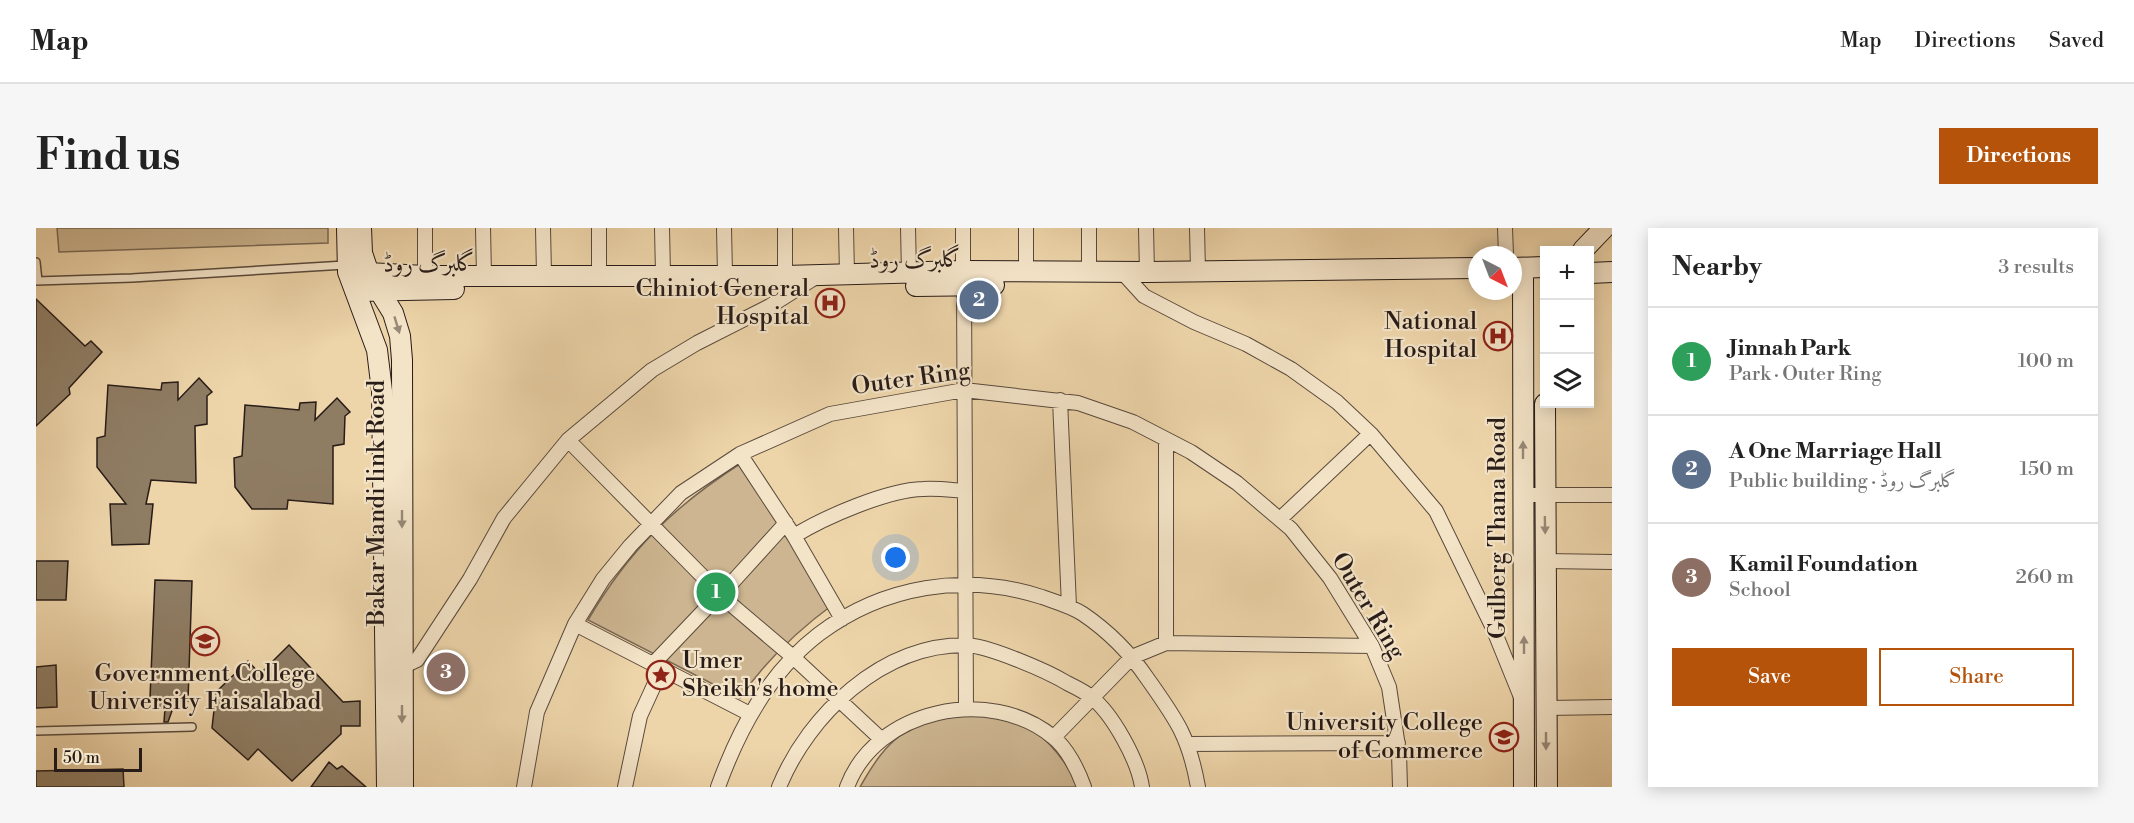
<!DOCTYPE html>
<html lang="en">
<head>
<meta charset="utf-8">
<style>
	body { margin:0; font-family:"Libre Bodoni",Amiri,serif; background:#f6f6f6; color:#222 }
	.controls { position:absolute; right:18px; top:18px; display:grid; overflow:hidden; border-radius:0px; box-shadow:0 3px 15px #0003 }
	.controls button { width:54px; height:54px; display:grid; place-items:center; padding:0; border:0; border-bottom:2px solid #e0e0e0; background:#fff; color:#222; font:30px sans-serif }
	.compass { position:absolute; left:1432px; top:18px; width:54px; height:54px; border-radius:50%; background:#fff; box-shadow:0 3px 15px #0003; rotate:138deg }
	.scale { position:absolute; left:18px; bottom:15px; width:88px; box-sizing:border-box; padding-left:6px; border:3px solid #281c18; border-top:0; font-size:16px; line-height:21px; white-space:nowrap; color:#281c18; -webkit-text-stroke:4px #f3e3c7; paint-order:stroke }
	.you { position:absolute; left:860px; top:330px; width:21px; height:21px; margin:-15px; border:4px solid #fff; border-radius:50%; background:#1a73e8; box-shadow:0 0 0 9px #1a73e833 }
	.badge { display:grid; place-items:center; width:39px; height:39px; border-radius:50%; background:#b45309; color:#fff; font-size:20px; font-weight:700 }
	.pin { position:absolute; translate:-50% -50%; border:3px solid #fff; box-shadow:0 2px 6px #0006 }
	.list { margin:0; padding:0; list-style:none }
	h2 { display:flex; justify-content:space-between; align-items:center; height:78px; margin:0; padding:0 24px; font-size:26px }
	h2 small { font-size:20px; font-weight:400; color:#767676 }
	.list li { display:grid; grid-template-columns:39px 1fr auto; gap:18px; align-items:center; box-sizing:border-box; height:108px; padding:0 24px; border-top:2px solid #e0e0e0 }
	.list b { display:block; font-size:22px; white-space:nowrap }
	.list p { margin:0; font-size:20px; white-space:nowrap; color:#767676 }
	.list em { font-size:20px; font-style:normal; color:#767676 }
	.actions { display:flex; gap:12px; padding:18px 24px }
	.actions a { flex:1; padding:14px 0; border:2px solid #b45309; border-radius:0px; text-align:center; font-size:21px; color:#b45309 }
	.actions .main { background:#b45309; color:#fff }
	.icon { flex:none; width:33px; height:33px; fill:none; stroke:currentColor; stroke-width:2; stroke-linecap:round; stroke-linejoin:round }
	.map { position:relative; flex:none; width:1576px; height:559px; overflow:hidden; border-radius:0px }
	header { display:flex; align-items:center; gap:36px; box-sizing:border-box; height:84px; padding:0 30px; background:#fff; border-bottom:2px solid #e0e0e0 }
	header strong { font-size:28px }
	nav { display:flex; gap:33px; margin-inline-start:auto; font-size:21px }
	.intro { display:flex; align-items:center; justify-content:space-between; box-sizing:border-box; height:144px; padding:0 36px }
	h1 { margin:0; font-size:42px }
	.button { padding:15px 27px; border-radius:0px; background:#b45309; color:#fff; font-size:21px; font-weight:700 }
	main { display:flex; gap:36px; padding:0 36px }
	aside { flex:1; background:#fff; border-radius:0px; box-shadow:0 3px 15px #0003 }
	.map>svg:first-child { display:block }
	.green { fill:#ccb590; stroke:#7a6854; stroke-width:1.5 }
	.building { fill:#8e7c63; stroke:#281c18; stroke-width:1.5 }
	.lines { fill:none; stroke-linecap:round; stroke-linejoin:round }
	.lane-casing { stroke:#594a3c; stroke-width:10 }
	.street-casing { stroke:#594a3c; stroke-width:16 }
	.secondary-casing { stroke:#281c18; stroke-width:22 }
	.lane { stroke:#f3e3c7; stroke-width:7 }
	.street { stroke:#f3e3c7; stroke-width:14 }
	.secondary { stroke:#f3e3c7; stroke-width:20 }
	.oneway { fill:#988978 }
	.labels { text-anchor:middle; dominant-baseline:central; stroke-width:4.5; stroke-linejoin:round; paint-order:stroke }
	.street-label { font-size:24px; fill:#281c18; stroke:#f3e3c7 }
	.poi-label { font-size:24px; fill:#281c18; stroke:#f3e3c7; text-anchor:end }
</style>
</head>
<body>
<header>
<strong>Map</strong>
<nav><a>Map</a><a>Directions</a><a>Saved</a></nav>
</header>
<div class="intro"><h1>Find us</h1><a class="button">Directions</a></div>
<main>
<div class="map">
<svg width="1576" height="559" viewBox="0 0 1576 559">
	<rect width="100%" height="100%" fill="#edd4a9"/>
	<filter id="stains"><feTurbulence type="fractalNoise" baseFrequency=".00333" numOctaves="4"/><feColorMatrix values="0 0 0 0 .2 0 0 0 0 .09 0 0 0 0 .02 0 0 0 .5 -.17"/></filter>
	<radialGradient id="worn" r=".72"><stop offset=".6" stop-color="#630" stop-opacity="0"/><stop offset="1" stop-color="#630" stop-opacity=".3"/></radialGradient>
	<path class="green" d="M21 0H292V15L23 24Z
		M707 234 799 375C762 402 730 432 704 470L552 392C593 322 639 277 707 234Z
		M925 486C939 487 958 485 971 489 1006 501 1027 528 1043 559H824C853 508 868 498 925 486Z"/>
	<path class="building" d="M0 71 49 118 55 113 66 124 33 160 34 166 0 198Z
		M163 150 176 164 171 168V196L159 198 160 255 115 252 110 276H117L113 316 76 317 74 276H90L61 239V210L69 208 72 157 125 162 126 155 142 154V172Z
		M301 170 314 184 309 188 308 216 297 218V276L252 272 251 281H216L199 259 198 230 206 228 209 177 263 182 264 175 280 174 279 192Z
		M0 333H32L30 372H0Z
		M119 352 156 353 152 473H144L143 481 137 480 132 494H128L129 480H122V470H114Z
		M253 417 307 474 324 473V498H305V506L256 553 222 521 212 532 176 500 180 464 212 433 224 446Z
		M20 437 21 479 0 480V439Z
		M293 534 301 541 306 538 330 559H275Z
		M87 541 88 559H0V543Z"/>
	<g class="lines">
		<g class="lane-casing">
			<path id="lane" d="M0 34 2 53
				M0 53 96 50 309 37
				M0 503 156 499"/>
		</g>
		<g class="street-casing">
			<path id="street" d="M389 0V48
				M447 0 448 48
				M507 0 508 46
				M563 0V46
				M626 0 627 46
				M688 0 689 46
				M749 0V48
				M810 0 811 46
				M872 0 873 45
				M927 0V43
				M990 0V45
				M1053 0V44
				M1110 0 1111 44
				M1161 0 1162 43
				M1469 0 1470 27
				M1087 45 1108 68 1158 94 1210 116 1255 141 1301 174 1335 206 1400 283 1457 400 1485 469
				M928 57 930 480
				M1024 172 1033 378
				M532 212 677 359
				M704 226 758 308 806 391
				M1487 267H1576
				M1244 291 1334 206
				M758 308C789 289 851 262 887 261 901 260 915 262 929 263
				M1510 333 1576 334
				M692 359 750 295
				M691 373 757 429 845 511
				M539 396 714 486
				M1130 415V212
				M617 436 677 373
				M366 439 381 432 434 351 468 290 532 212 616 142 661 115 734 78 783 47
				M1510 480 1576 479
				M1018 509 1096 429 1130 415 1336 418
				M1153 516 1362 515
				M488 559 501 484 539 396 567 351 594 318 645 265 704 226 794 186 928 162 1042 175 1097 194 1155 224 1201 255 1255 301 1294 350 1336 418 1353 459 1363 525 1364 559
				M589 559 604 488 626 440
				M682 559C703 501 733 444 783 406 847 358 929 344 1006 369 1020 374 1035 378 1047 386 1072 403 1094 425 1111 450 1140 491 1153 508 1162 559
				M743 559C773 486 846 417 929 417 951 417 1011 443 1031 455 1039 459 1048 463 1055 469 1076 485 1102 532 1106 559
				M811 559C840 481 954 457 1017 509 1031 520 1042 542 1048 559"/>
		</g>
		<g class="secondary-casing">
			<path id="secondary" d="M311 0 312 44 341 122 346 163 351 559
				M325 0 326 25 333 46 357 85 364 108 366 132 367 559
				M1547 22 1568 0
				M1477 40 1508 39
				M1487 40 1488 559
				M312 44 389 48H749L927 43 1111 44 1441 40
				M1554 45 1576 44
				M880 58 958 57
				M319 63 418 61
				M1509 176 1511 559"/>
		</g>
		<use href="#lane" class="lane"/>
		<use href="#street" class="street"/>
		<use href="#secondary" class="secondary"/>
	</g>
	<defs><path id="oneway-solid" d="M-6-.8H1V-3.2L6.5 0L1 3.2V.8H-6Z" transform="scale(1.5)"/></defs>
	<g class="oneway">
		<use href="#oneway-solid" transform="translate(361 97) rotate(73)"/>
		<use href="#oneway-solid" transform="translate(1487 222) rotate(-90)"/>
		<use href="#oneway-solid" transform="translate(366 291) rotate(90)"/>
		<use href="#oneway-solid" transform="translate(1509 297) rotate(89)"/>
		<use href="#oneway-solid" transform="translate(1488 417) rotate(-90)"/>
		<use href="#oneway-solid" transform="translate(366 486) rotate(90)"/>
		<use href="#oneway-solid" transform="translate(1510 513) rotate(90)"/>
	</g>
	<defs>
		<g id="hospital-ring" transform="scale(1.5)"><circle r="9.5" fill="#f3e3c7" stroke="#8f2418" stroke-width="1.5"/><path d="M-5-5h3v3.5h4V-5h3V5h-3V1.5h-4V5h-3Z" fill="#8f2418"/></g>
		<g id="university-ring" transform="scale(1.5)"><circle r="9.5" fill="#f3e3c7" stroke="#8f2418" stroke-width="1.5"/><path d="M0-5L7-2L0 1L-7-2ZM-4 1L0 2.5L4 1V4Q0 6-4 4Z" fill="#8f2418"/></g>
		<g id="sight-ring" transform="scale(1.5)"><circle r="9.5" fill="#f3e3c7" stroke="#8f2418" stroke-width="1.5"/><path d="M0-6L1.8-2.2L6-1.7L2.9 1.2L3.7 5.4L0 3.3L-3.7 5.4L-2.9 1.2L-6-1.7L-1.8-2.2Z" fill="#8f2418"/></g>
	</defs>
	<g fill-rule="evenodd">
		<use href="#hospital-ring" x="794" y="75"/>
		<use href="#hospital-ring" x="1462" y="108"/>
		<use href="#university-ring" x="169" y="413"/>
		<use href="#sight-ring" x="625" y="447"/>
		<use href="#university-ring" x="1468" y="509"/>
	</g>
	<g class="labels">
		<g class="street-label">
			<text transform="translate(879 32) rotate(-1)">گلبرگ روڈ</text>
			<text transform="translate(393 36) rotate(-1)">گلبرگ روڈ</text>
			<text transform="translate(875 151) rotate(-8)">Outer Ring</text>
			<text transform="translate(341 275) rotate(-90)">Bakar Mandi link Road</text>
			<text transform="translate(1462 300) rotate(-90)">Gulberg Thana Road</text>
			<text transform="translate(1332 378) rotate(59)">Outer Ring</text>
		</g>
		<g class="poi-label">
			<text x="773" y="61">Chiniot General<tspan x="773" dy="28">Hospital</tspan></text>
			<text x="1441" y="94">National<tspan x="1441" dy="28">Hospital</tspan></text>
			<text x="646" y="433" text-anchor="start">Umer<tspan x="646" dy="28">Sheikh's home</tspan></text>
			<text x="169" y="446" text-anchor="middle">Government College<tspan x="169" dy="28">University Faisalabad</tspan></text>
			<text x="1447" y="495">University College<tspan x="1447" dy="28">of Commerce</tspan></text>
		</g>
	</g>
	<rect width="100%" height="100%" filter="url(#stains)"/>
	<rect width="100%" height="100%" fill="url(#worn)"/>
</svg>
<div class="controls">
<button>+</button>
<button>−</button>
<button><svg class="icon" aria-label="layers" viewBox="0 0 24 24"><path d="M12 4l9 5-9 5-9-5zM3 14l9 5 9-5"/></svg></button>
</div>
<svg class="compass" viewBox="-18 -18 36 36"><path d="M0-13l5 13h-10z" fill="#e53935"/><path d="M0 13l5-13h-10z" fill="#767676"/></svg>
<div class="scale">50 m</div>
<div class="you"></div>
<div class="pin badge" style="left:680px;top:364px;background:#2e9e5b">1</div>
<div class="pin badge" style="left:943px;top:72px;background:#5c6f8a">2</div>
<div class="pin badge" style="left:410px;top:444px;background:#8d6e63">3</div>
</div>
<aside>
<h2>Nearby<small>3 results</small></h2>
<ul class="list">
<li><span class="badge" style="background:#2e9e5b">1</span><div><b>Jinnah Park</b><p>Park · Outer Ring</p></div><em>100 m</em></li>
<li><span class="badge" style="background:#5c6f8a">2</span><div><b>A One Marriage Hall</b><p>Public building · گلبرگ روڈ</p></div><em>150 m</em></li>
<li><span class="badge" style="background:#8d6e63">3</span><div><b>Kamil Foundation</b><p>School</p></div><em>260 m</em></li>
</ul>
<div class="actions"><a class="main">Save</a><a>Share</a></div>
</aside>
</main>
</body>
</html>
